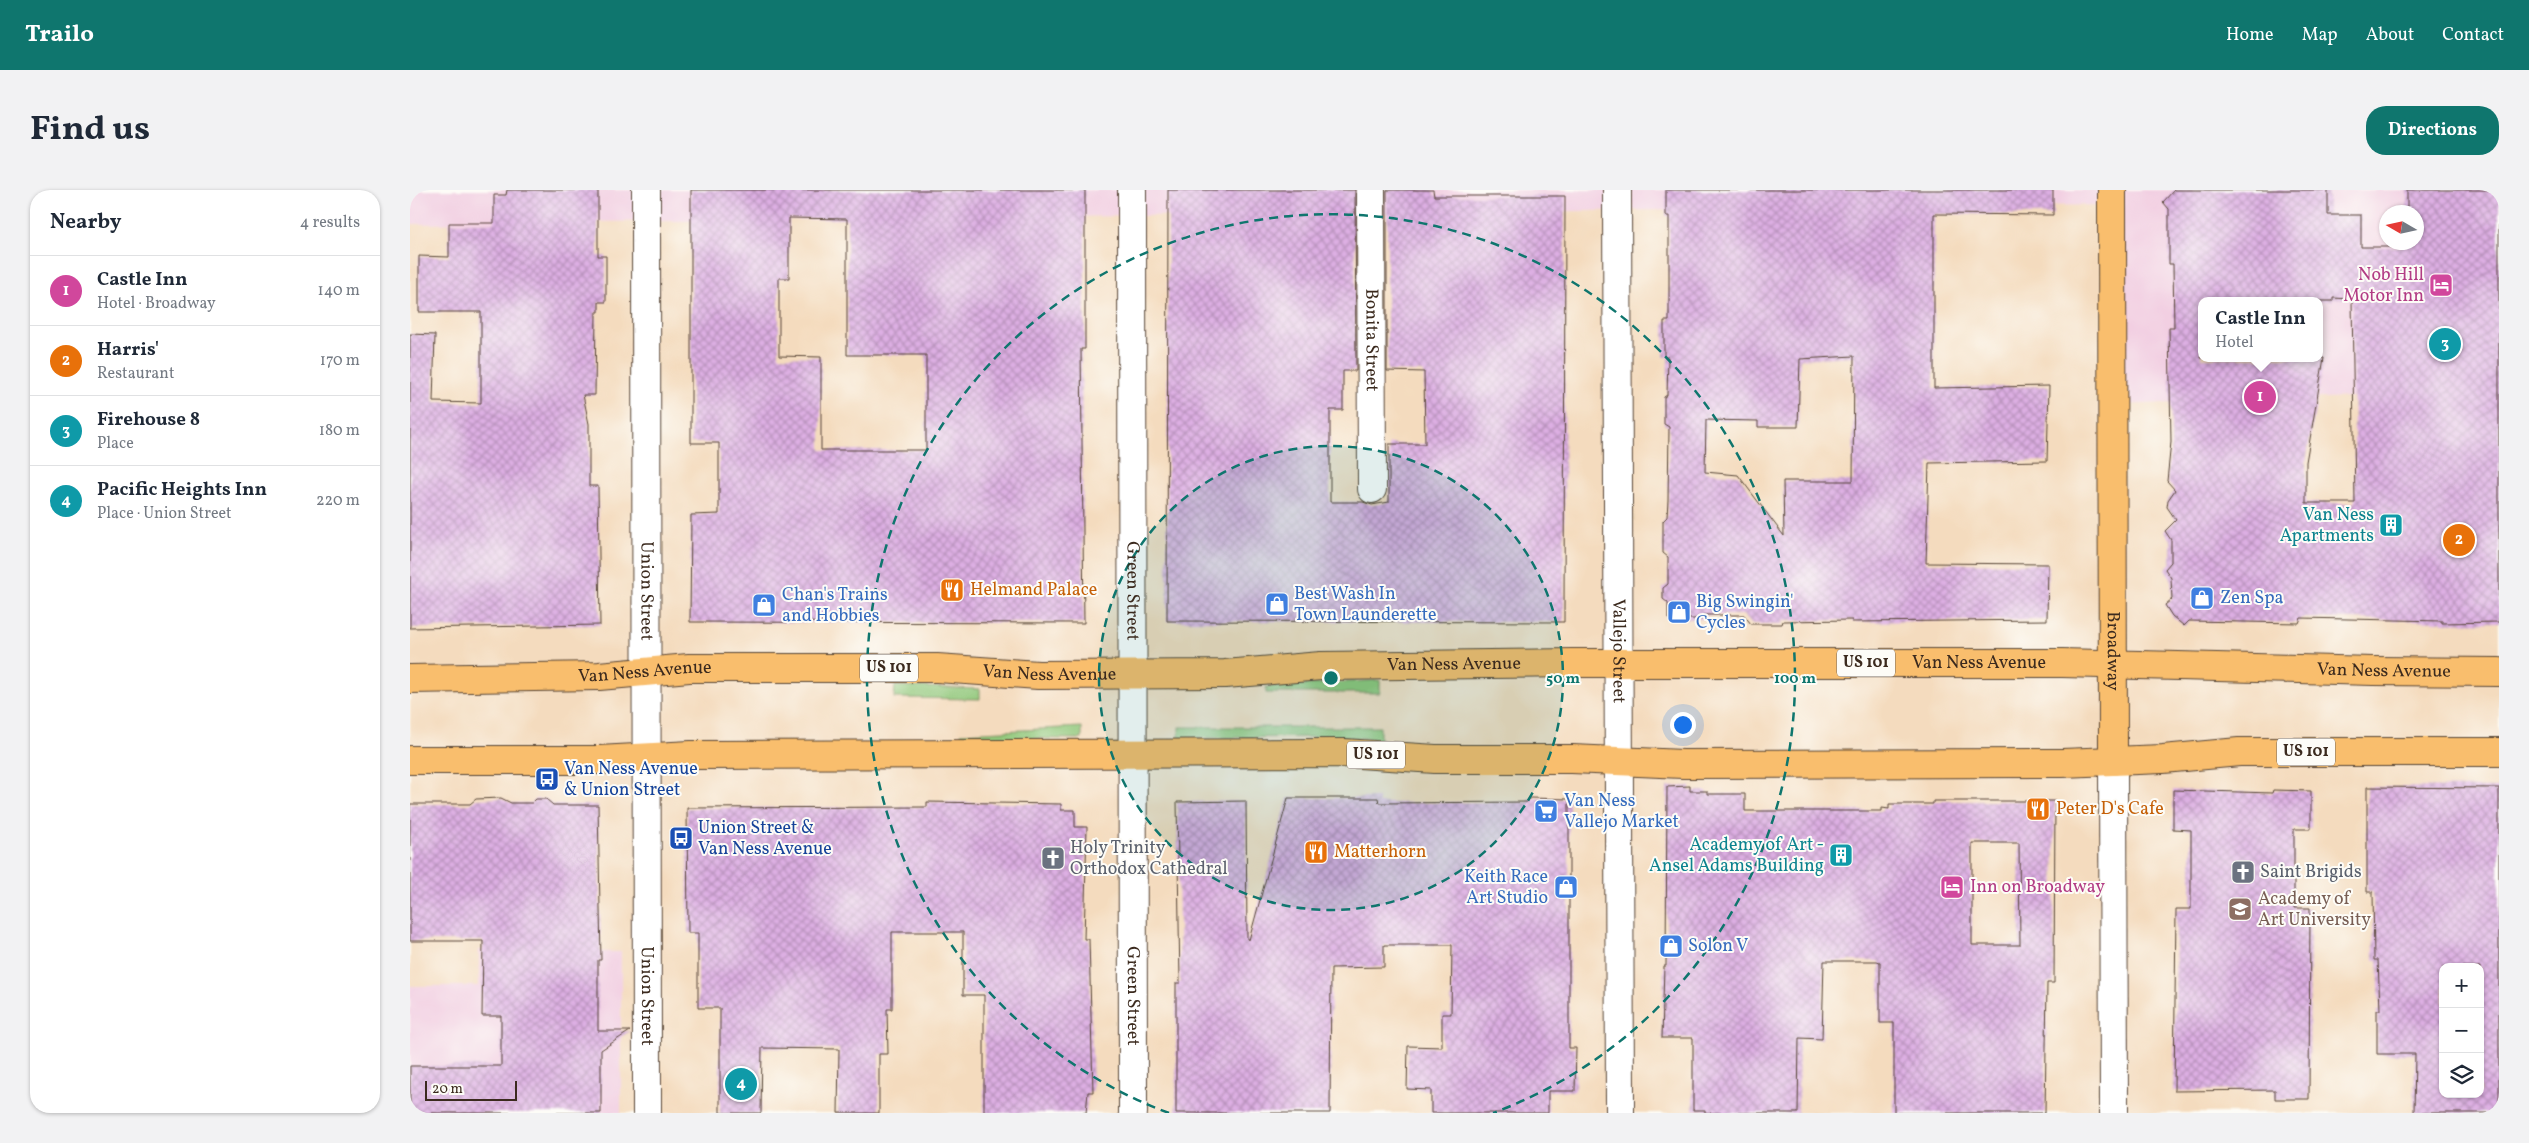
<!DOCTYPE html>
<html lang="en">
<head>
<meta charset="utf-8">
<style>
	body { margin:0; font-family:Vollkorn,serif; background:#f2f2f3; color:#1f2937 }
	.controls { position:absolute; right:15px; bottom:15px; display:grid; overflow:hidden; border-radius:10px; box-shadow:0 1px 4px #0004 }
	.controls button { width:45px; height:45px; display:grid; place-items:center; padding:0; border:0; border-bottom:1px solid #e0e1e3; background:#fff; color:#1f2937; font:25px sans-serif }
	.compass { position:absolute; left:1969px; top:15px; width:45px; height:45px; border-radius:50%; background:#fff; box-shadow:0 1px 4px #0004; rotate:279deg }
	.scale { position:absolute; left:15px; bottom:12px; width:92px; box-sizing:border-box; padding-left:5px; border:2px solid #3b2a1e; border-top:0; font-size:14px; line-height:18px; white-space:nowrap; color:#3b2a1e; -webkit-text-stroke:4px #fdfcf7; paint-order:stroke }
	.you { position:absolute; left:1272px; top:534px; width:18px; height:18px; margin:-12px; border:4px solid #fff; border-radius:50%; background:#1a73e8; box-shadow:0 0 0 8px #1a73e833 }
	.badge { display:grid; place-items:center; width:32px; height:32px; border-radius:50%; background:#0f766e; color:#fff; font-size:16px; font-weight:700 }
	.pin { position:absolute; translate:-50% -50%; border:2px solid #fff; box-shadow:0 1px 5px #0006 }
	.popup { position:absolute; left:1788px; top:107px; width:125px; height:65px; box-sizing:border-box; display:grid; place-content:center; border-radius:10px; background:#fff; filter:drop-shadow(0 1px 4px #0005); font-size:16px; white-space:nowrap; color:#747a83 }
	.popup b { font-size:19px; color:#1f2937 }
	.popup::after { content:''; position:absolute; left:50%; top:100%; margin-left:-10px; border:10px solid transparent; border-top-color:#fff }
	.list { margin:0; padding:0; list-style:none }
	h2 { display:flex; justify-content:space-between; align-items:center; height:65px; margin:0; padding:0 20px; font-size:21px }
	h2 small { font-size:16px; font-weight:400; color:#747a83 }
	.list li { display:grid; grid-template-columns:32px 1fr auto; gap:15px; align-items:center; box-sizing:border-box; height:70px; padding:0 20px; border-top:1px solid #e0e1e3 }
	.list b { display:block; font-size:19px; white-space:nowrap }
	.list p { margin:0; font-size:16px; white-space:nowrap; color:#747a83 }
	.list em { font-size:16px; font-style:normal; color:#747a83 }
	.icon { flex:none; width:28px; height:28px; fill:none; stroke:currentColor; stroke-width:2; stroke-linecap:round; stroke-linejoin:round }
	.map { position:relative; flex:none; width:2089px; height:923px; overflow:hidden; border-radius:20px }
	header { display:flex; align-items:center; gap:30px; box-sizing:border-box; height:70px; padding:0 25px; background:#0f766e; color:#fff }
	header strong { font-size:24px }
	nav { display:flex; gap:28px; margin-inline-start:auto; font-size:18px }
	.intro { display:flex; align-items:center; justify-content:space-between; box-sizing:border-box; height:120px; padding:0 30px }
	h1 { margin:0; font-size:35px }
	.button { padding:12px 22px; border-radius:20px; background:#0f766e; color:#fff; font-size:18px; font-weight:700 }
	main { display:flex; gap:30px; padding:0 30px }
	aside { flex:1; background:#fff; border-radius:20px; box-shadow:0 1px 4px #0004 }
	.map>svg:first-child { display:block }
	.built { fill:#f2cfe2; fill-rule:evenodd }
	.garden { fill:#91c77a; stroke:#66784c }
	.building { fill:url(#building-cross-hatch); fill-rule:evenodd }
	.lines { fill:none; stroke-linecap:round; stroke-linejoin:round }
	.minor-casing { stroke:#574536; stroke-width:30 }
	.tertiary-casing { stroke:#574536; stroke-width:30 }
	.primary-casing { stroke:#574536; stroke-width:30 }
	.trunk-casing { stroke:#574536; stroke-width:30 }
	.minor { stroke:#fff; stroke-width:28 }
	.tertiary { stroke:#fff; stroke-width:28 }
	.primary { stroke:#f9be6d; stroke-width:28 }
	.trunk { stroke:#f9be6d; stroke-width:28 }
	.ring { fill:none; stroke:#0f766e; stroke-width:2.5; stroke-dasharray:9 6 }
	.labels { text-anchor:middle; dominant-baseline:central; stroke-width:4; stroke-linejoin:round; paint-order:stroke }
	.shield { fill:#fdfcf7; stroke:#75695f; stroke-width:1 }
	.shield-label { font-size:16px; font-weight:bold; fill:#3b2a1e }
	.hotel-label { font-size:18px; fill:#b23c85; stroke:#fdfcf7; text-anchor:end }
	.street-label { font-size:18px; fill:#3b2a1e; stroke:#fdfcf7 }
	.culture-label { font-size:18px; fill:#0d838f; stroke:#fdfcf7; text-anchor:end }
	.food-label { font-size:18px; fill:#c56008; stroke:#fdfcf7; text-anchor:start }
	.shop-label { font-size:18px; fill:#366cbe; stroke:#fdfcf7; text-anchor:start }
	.transit-label { font-size:18px; fill:#164399; stroke:#fdfcf7; text-anchor:start }
	.worship-label { font-size:18px; fill:#5b616d; stroke:#fdfcf7; text-anchor:start }
	.education-label { font-size:18px; fill:#785e54; stroke:#fdfcf7; text-anchor:start }
	.centre { fill:#0f766e; stroke:#fdfcf7; stroke-width:2.5 }
	.ring-label { font-size:15px; text-anchor:middle; font-weight:bold; fill:#0f766e; stroke:#fdfcf7; stroke-width:4; stroke-linejoin:round; paint-order:stroke }
</style>
</head>
<body>
<header>
<strong>Trailo</strong>
<nav><a>Home</a><a>Map</a><a>About</a><a>Contact</a></nav>
</header>
<div class="intro"><h1>Find us</h1><a class="button">Directions</a></div>
<main>
<aside>
<h2>Nearby<small>4 results</small></h2>
<ul class="list">
<li><span class="badge" style="background:#d1479c">1</span><div><b>Castle Inn</b><p>Hotel · Broadway</p></div><em>140 m</em></li>
<li><span class="badge" style="background:#e8710a">2</span><div><b>Harris'</b><p>Restaurant</p></div><em>170 m</em></li>
<li><span class="badge" style="background:#0f9aa8">3</span><div><b>Firehouse 8</b><p>Place</p></div><em>180 m</em></li>
<li><span class="badge" style="background:#0f9aa8">4</span><div><b>Pacific Heights Inn</b><p>Place · Union Street</p></div><em>220 m</em></li>
</ul>
</aside>
<div class="map">
<svg width="2089" height="923" viewBox="0 0 2089 923">
	<defs>
		<pattern id="building-cross-hatch" width="8" height="8" patternUnits="userSpaceOnUse" patternTransform="scale(1.25)"><rect width="8" height="8" fill="#ddafe3"/><path d="M0 0l8 8M0 8l8-8" fill="none" stroke="#b48fb7"/></pattern>
	</defs>
	<rect width="100%" height="100%" fill="#fdfcf7"/>
	<filter id="ink" filterUnits="userSpaceOnUse"><feTurbulence type="fractalNoise" baseFrequency=".02" numOctaves="2"/><feDisplacementMap in="SourceGraphic" scale="10" xChannelSelector="R" yChannelSelector="G"/><feConvolveMatrix kernelMatrix="1 2 1 2 8 2 1 2 1" color-interpolation-filters="sRGB"/></filter>
	<filter id="wash" filterUnits="userSpaceOnUse"><feTurbulence type="fractalNoise" baseFrequency=".0096" numOctaves="4" result="noise"/><feDisplacementMap in="SourceGraphic" scale="20" xChannelSelector="R" yChannelSelector="G"/><feGaussianBlur stdDeviation="1.12" result="paint"/><feColorMatrix in="noise" values="0 0 0 0 0 0 0 0 0 0 0 0 0 0 0 0 0 1.4 0 .05"/><feComposite in="paint" operator="in"/></filter>
	<g filter="url(#wash)">
		<rect width="100%" height="100%" fill="#f4dbbe"/>
		<path class="built" d="M0 0H2089V202L1702 215 1701 15 0 34ZM1976 22H2006V52H1976ZM1791 111H1909V168H1791Z
			M69 760 211 762V923H0V796H69Z"/>
		<path class="garden" d="M970 490V503H856V497Z
			M485 496 570 499V509L484 508Z
			M672 537V549L551 548V543Z
			M769 537H970V549L933 547 769 548Z"/>
		<g id="blocks">
			<path class="building" d="M97 0H188V66H196V112H189V122H186L185 205H173L179 234V296H188L190 435 0 438V144L25 145 23 212 71 213V122H9V66L39 67V33H84V5H96Z
				M281 0H675V159H671L674 433 280 432 281 325 309 324V253H281ZM379 28 437 29V165H516V260H411V167L369 166V88H379Z
				M758 0H945L946 181H933V220H920V312H953L962 315 979 312V254H1015L1014 182 977 181V0H1023L1024 6H1155L1154 432 757 431Z
				M1256 0H1643V25L1524 24V198L1639 196 1637 271 1519 273 1516 373 1638 374 1637 430 1442 432V430L1373 431 1372 434H1341L1334 425H1293V429H1258V413L1253 409V398L1258 394V367L1253 363V331L1257 327 1258 310 1259 237 1254 234V207L1257 205 1258 167H1254V131H1259V26H1256ZM1444 166 1443 291H1373L1374 346 1328 285 1295 282 1296 230 1348 231V237H1388L1390 169Z
				M1764 0H1918V25H1951V57H1997V52H2006V22H1997V0H2089V432L2032 433V431L1891 428 1889 433 1779 431 1774 436 1762 426 1755 415 1762 409 1761 388 1755 379 1761 372V350L1755 341 1766 330 1757 317 1758 310 1765 300 1757 291 1761 252 1759 138H1764L1763 74H1759V19L1753 12ZM1923 108 1942 109 1945 313H1896V272L1914 168H1791V111H1923Z
				M1280 596V601H1297V604H1335V621H1472V618L1479 619V614H1523V611H1645L1644 793H1637L1635 923H1484V833H1470V772L1467 771H1414L1412 849 1389 848 1388 923H1295V920H1283V848H1252L1254 776H1256L1257 597ZM1562 653H1609L1610 755H1562Z
				M1957 597 2089 598V923H2004L2005 864H1967V820H1970L1968 770H1964L1963 702H1957ZM2033 777H2070V904H2033Z
				M1763 600 1862 603 1863 600 1901 601V639H1884V718H1900L1899 909H1865V900L1764 901 1766 719H1781V640L1763 639Z
				M91 608 101 613H122L126 609H136L143 615H188L191 770H188V841H220L191 860V923H0V876H91V826H72L73 751H0V614H60L66 609Z
				M878 608H968L969 613 1117 612 1120 608 1159 609V858H1166L1165 901H1138V923H1021V900L997 899 998 856 1032 857V824H1041L1042 755H974V777L921 778 920 923H766V793H770L767 612 836 611 837 749 839 750Z
				M517 612 651 614V620H665V637H677L674 749H679L683 902H678L676 923H574V805H553V742H482V819H477L478 864H469V923H428L429 859 352 858 351 923H310V818H288V743H278L277 618 517 617Z"/>
		</g>
	</g>
	<g filter="url(#ink)">
		<use href="#blocks" fill-opacity="0" stroke="#574536" stroke-width="1"/>
		<g class="lines">
			<g class="minor-casing">
				<g id="minor">
					<path id="s1" d="M722 0 723 923"/>
					<path id="s2" d="M961 0 962 299"/>
					<path id="s3" d="M1207 0 1210 923"/>
				</g>
			</g>
			<g class="tertiary-casing">
				<g id="tertiary">
					<path id="s4" d="M236 0 237 923"/>
					<path d="M1703 571 1704 923"/>
				</g>
			</g>
			<g class="primary-casing">
				<g id="primary">
					<path id="s5" d="M1702 0 1703 571"/>
				</g>
			</g>
			<g class="trunk-casing">
				<g id="trunk">
					<path id="s6" d="M0 489 189 486 279 478H527L628 485 815 484 911 476 1163 473H1652L1963 481 2089 482"/>
					<path d="M0 570H189L281 565 934 563 1025 569H1162L1273 574 1652 573 1753 569 1829 562H2089"/>
				</g>
			</g>
			<use href="#minor" class="minor"/>
			<use href="#tertiary" class="tertiary"/>
			<use href="#primary" class="primary"/>
			<use href="#trunk" class="trunk"/>
		</g>
	</g>
	<circle cx="921" cy="488" r="232" fill="#0f766e" fill-opacity=".12"/>
	<g class="ring">
		<circle cx="921" cy="488" r="232"/>
		<path d="M759 923A464 464 0 1 1 1083 923"/>
	</g>
	<defs>
		<g id="hotel-square" transform="scale(1.25)"><rect x="-9" y="-9" width="18" height="18" rx="4" fill="#d1479c" stroke="#fdfcf7"/><path d="M-6-4.5h1.5V1H6V5H4.5V3h-9V5H-6ZM-4 0a1.8 1.8 0 1 1 3.6 0ZM.5 0V-2.5h3Q6-2.5 6 0Z" fill="#fff"/></g>
		<g id="building-square" transform="scale(1.25)"><rect x="-9" y="-9" width="18" height="18" rx="4" fill="#0f9aa8" stroke="#fdfcf7"/><path d="M-4-6H4V6H1V3H-1V6H-4ZM-2.5-4.3h1.7v1.8h-1.7ZM.8-4.3h1.7v1.8H.8ZM-2.5-1h1.7V.8h-1.7ZM.8-1h1.7V.8H.8Z" fill="#fff"/></g>
		<g id="restaurant-square" transform="scale(1.25)"><rect x="-9" y="-9" width="18" height="18" rx="4" fill="#e8710a" stroke="#fdfcf7"/><path d="M-5-6h1v4h1v-4h1v4h1v-4h1v5L-1.5 .5V6h-2V.5L-5-1ZM5-6V6H3V1.5H1.5Q1.5-4 5-6Z" fill="#fff"/></g>
		<g id="shop-square" transform="scale(1.25)"><rect x="-9" y="-9" width="18" height="18" rx="4" fill="#3f7fe0" stroke="#fdfcf7"/><path d="M-5-2.5h2.3a2.7 3.5 0 0 1 5.4 0H5L5.5 6h-11ZM-1.5-2.5h3a1.5 2.3 0 0 0-3 0Z" fill="#fff"/></g>
		<g id="bus-square" transform="scale(1.25)"><rect x="-9" y="-9" width="18" height="18" rx="4" fill="#1a4fb4" stroke="#fdfcf7"/><path d="M-5-6H5V4H4V6H2V4H-2V6H-4V4H-5ZM-3.5-4V0h7V-4ZM-3.5 1.2v1.5H-2V1.2ZM2 1.2v1.5H3.5V1.2Z" fill="#fff"/></g>
		<g id="supermarket-square" transform="scale(1.25)"><rect x="-9" y="-9" width="18" height="18" rx="4" fill="#3f7fe0" stroke="#fdfcf7"/><path d="M-6-5.5h2.5l.6 2H6L4.5 2H-2.5L-4.4-4H-6ZM-1.5 3.2a1.3 1.3 0 1 0 .1 0ZM3 3.2a1.3 1.3 0 1 0 .1 0Z" fill="#fff"/></g>
		<g id="church-square" transform="scale(1.25)"><rect x="-9" y="-9" width="18" height="18" rx="4" fill="#6b7280" stroke="#fdfcf7"/><path d="M-1.2-6h2.4v3.5h3.3v2.4h-3.3V6h-2.4V-.1h-3.3v-2.4h3.3Z" fill="#fff"/></g>
		<g id="university-square" transform="scale(1.25)"><rect x="-9" y="-9" width="18" height="18" rx="4" fill="#8d6e63" stroke="#fdfcf7"/><path d="M0-5L7-2L0 1L-7-2ZM-4 1L0 2.5L4 1V4Q0 6-4 4Z" fill="#fff"/></g>
	</defs>
	<g fill-rule="evenodd">
		<use href="#hotel-square" x="2031" y="95"/>
		<use href="#building-square" x="1981" y="335"/>
		<use href="#restaurant-square" x="542" y="400"/>
		<use href="#shop-square" x="1792" y="408"/>
		<use href="#shop-square" x="867" y="414"/>
		<use href="#shop-square" x="354" y="415"/>
		<use href="#shop-square" x="1269" y="422"/>
		<use href="#bus-square" x="137" y="589"/>
		<use href="#restaurant-square" x="1628" y="619"/>
		<use href="#supermarket-square" x="1136" y="621"/>
		<use href="#bus-square" x="271" y="648"/>
		<use href="#restaurant-square" x="906" y="662"/>
		<use href="#building-square" x="1431" y="665"/>
		<use href="#church-square" x="643" y="668"/>
		<use href="#church-square" x="1833" y="682"/>
		<use href="#shop-square" x="1156" y="697"/>
		<use href="#hotel-square" x="1542" y="697"/>
		<use href="#university-square" x="1830" y="719"/>
		<use href="#shop-square" x="1261" y="756"/>
	</g>
	<g class="labels">
		<g class="shield">
			<rect x="1427" y="459.5" width="58" height="27" rx="4"/>
			<rect x="450" y="464.5" width="58" height="27" rx="4"/>
			<rect x="1867" y="548.5" width="58" height="27" rx="4"/>
			<rect x="937" y="551.5" width="58" height="27" rx="4"/>
		</g>
		<g class="shield-label">
			<text x="1456" y="473">US 101</text>
			<text x="479" y="478">US 101</text>
			<text x="1896" y="562">US 101</text>
			<text x="966" y="565">US 101</text>
		</g>
		<g class="hotel-label">
			<text x="2014" y="85">Nob Hill<tspan x="2014" dy="21">Motor Inn</tspan></text>
			<text x="1560" y="697" text-anchor="start">Inn on Broadway</text>
		</g>
		<g class="street-label">
			<text stroke="none"><textPath href="#s2" startOffset="150">Bonita Street</textPath></text>
			<text stroke="none"><textPath href="#s4" startOffset="401">Union Street</textPath></text>
			<text stroke="none"><textPath href="#s1" startOffset="401">Green Street</textPath></text>
			<text stroke="none"><textPath href="#s3" startOffset="461">Vallejo Street</textPath></text>
			<text stroke="none"><textPath href="#s5" startOffset="461">Broadway</textPath></text>
			<text stroke="none"><textPath href="#s6" startOffset="1570">Van Ness Avenue</textPath></text>
			<text stroke="none"><textPath href="#s6" startOffset="1045">Van Ness Avenue</textPath></text>
			<text stroke="none"><textPath href="#s6" startOffset="1975">Van Ness Avenue</textPath></text>
			<text stroke="none"><textPath href="#s6" startOffset="235">Van Ness Avenue</textPath></text>
			<text stroke="none"><textPath href="#s6" startOffset="640">Van Ness Avenue</textPath></text>
			<text stroke="none"><textPath href="#s4" startOffset="806">Union Street</textPath></text>
			<text stroke="none"><textPath href="#s1" startOffset="806">Green Street</textPath></text>
		</g>
		<g class="culture-label">
			<text x="1964" y="325">Van Ness<tspan x="1964" dy="21">Apartments</tspan></text>
			<text x="1414" y="655">Academy of Art -<tspan x="1414" dy="21">Ansel Adams Building</tspan></text>
		</g>
		<g class="food-label">
			<text x="560" y="400">Helmand Palace</text>
			<text x="1646" y="619">Peter D's Cafe</text>
			<text x="924" y="662">Matterhorn</text>
		</g>
		<g class="shop-label">
			<text x="884" y="404">Best Wash In<tspan x="884" dy="21">Town Launderette</tspan></text>
			<text x="372" y="405">Chan's Trains<tspan x="372" dy="21">and Hobbies</tspan></text>
			<text x="1810" y="408">Zen Spa</text>
			<text x="1286" y="412">Big Swingin'<tspan x="1286" dy="21">Cycles</tspan></text>
			<text x="1154" y="611">Van Ness<tspan x="1154" dy="21">Vallejo Market</tspan></text>
			<text x="1138" y="687" text-anchor="end">Keith Race<tspan x="1138" dy="21">Art Studio</tspan></text>
			<text x="1278" y="756">Solon V</text>
		</g>
		<g class="transit-label">
			<text x="154" y="579">Van Ness Avenue<tspan x="154" dy="21">&amp; Union Street</tspan></text>
			<text x="288" y="638">Union Street &amp;<tspan x="288" dy="21">Van Ness Avenue</tspan></text>
		</g>
		<g class="worship-label">
			<text x="660" y="658">Holy Trinity<tspan x="660" dy="21">Orthodox Cathedral</tspan></text>
			<text x="1850" y="682">Saint Brigids</text>
		</g>
		<g class="education-label">
			<text x="1848" y="709">Academy of<tspan x="1848" dy="21">Art University</tspan></text>
		</g>
	</g>
	<circle cx="921" cy="488" r="8" class="centre"/>
	<g class="ring-label">
		<text x="1153" y="493">50 m</text>
		<text x="1385" y="493">100 m</text>
	</g>
</svg>
<div class="controls">
<button>+</button>
<button>−</button>
<button><svg class="icon" aria-label="layers" viewBox="0 0 24 24"><path d="M12 4l9 5-9 5-9-5zM3 14l9 5 9-5"/></svg></button>
</div>
<svg class="compass" viewBox="-18 -18 36 36"><path d="M0-13l5 13h-10z" fill="#e53935"/><path d="M0 13l5-13h-10z" fill="#747a83"/></svg>
<div class="scale">20 m</div>
<div class="you"></div>
<div class="pin badge" style="left:1850px;top:207px;background:#d1479c">1</div>
<div class="popup"><b>Castle Inn</b>Hotel</div>
<div class="pin badge" style="left:2049px;top:350px;background:#e8710a">2</div>
<div class="pin badge" style="left:2035px;top:154px;background:#0f9aa8">3</div>
<div class="pin badge" style="left:331px;top:894px;background:#0f9aa8">4</div>
</div>
</main>
</body>
</html>
